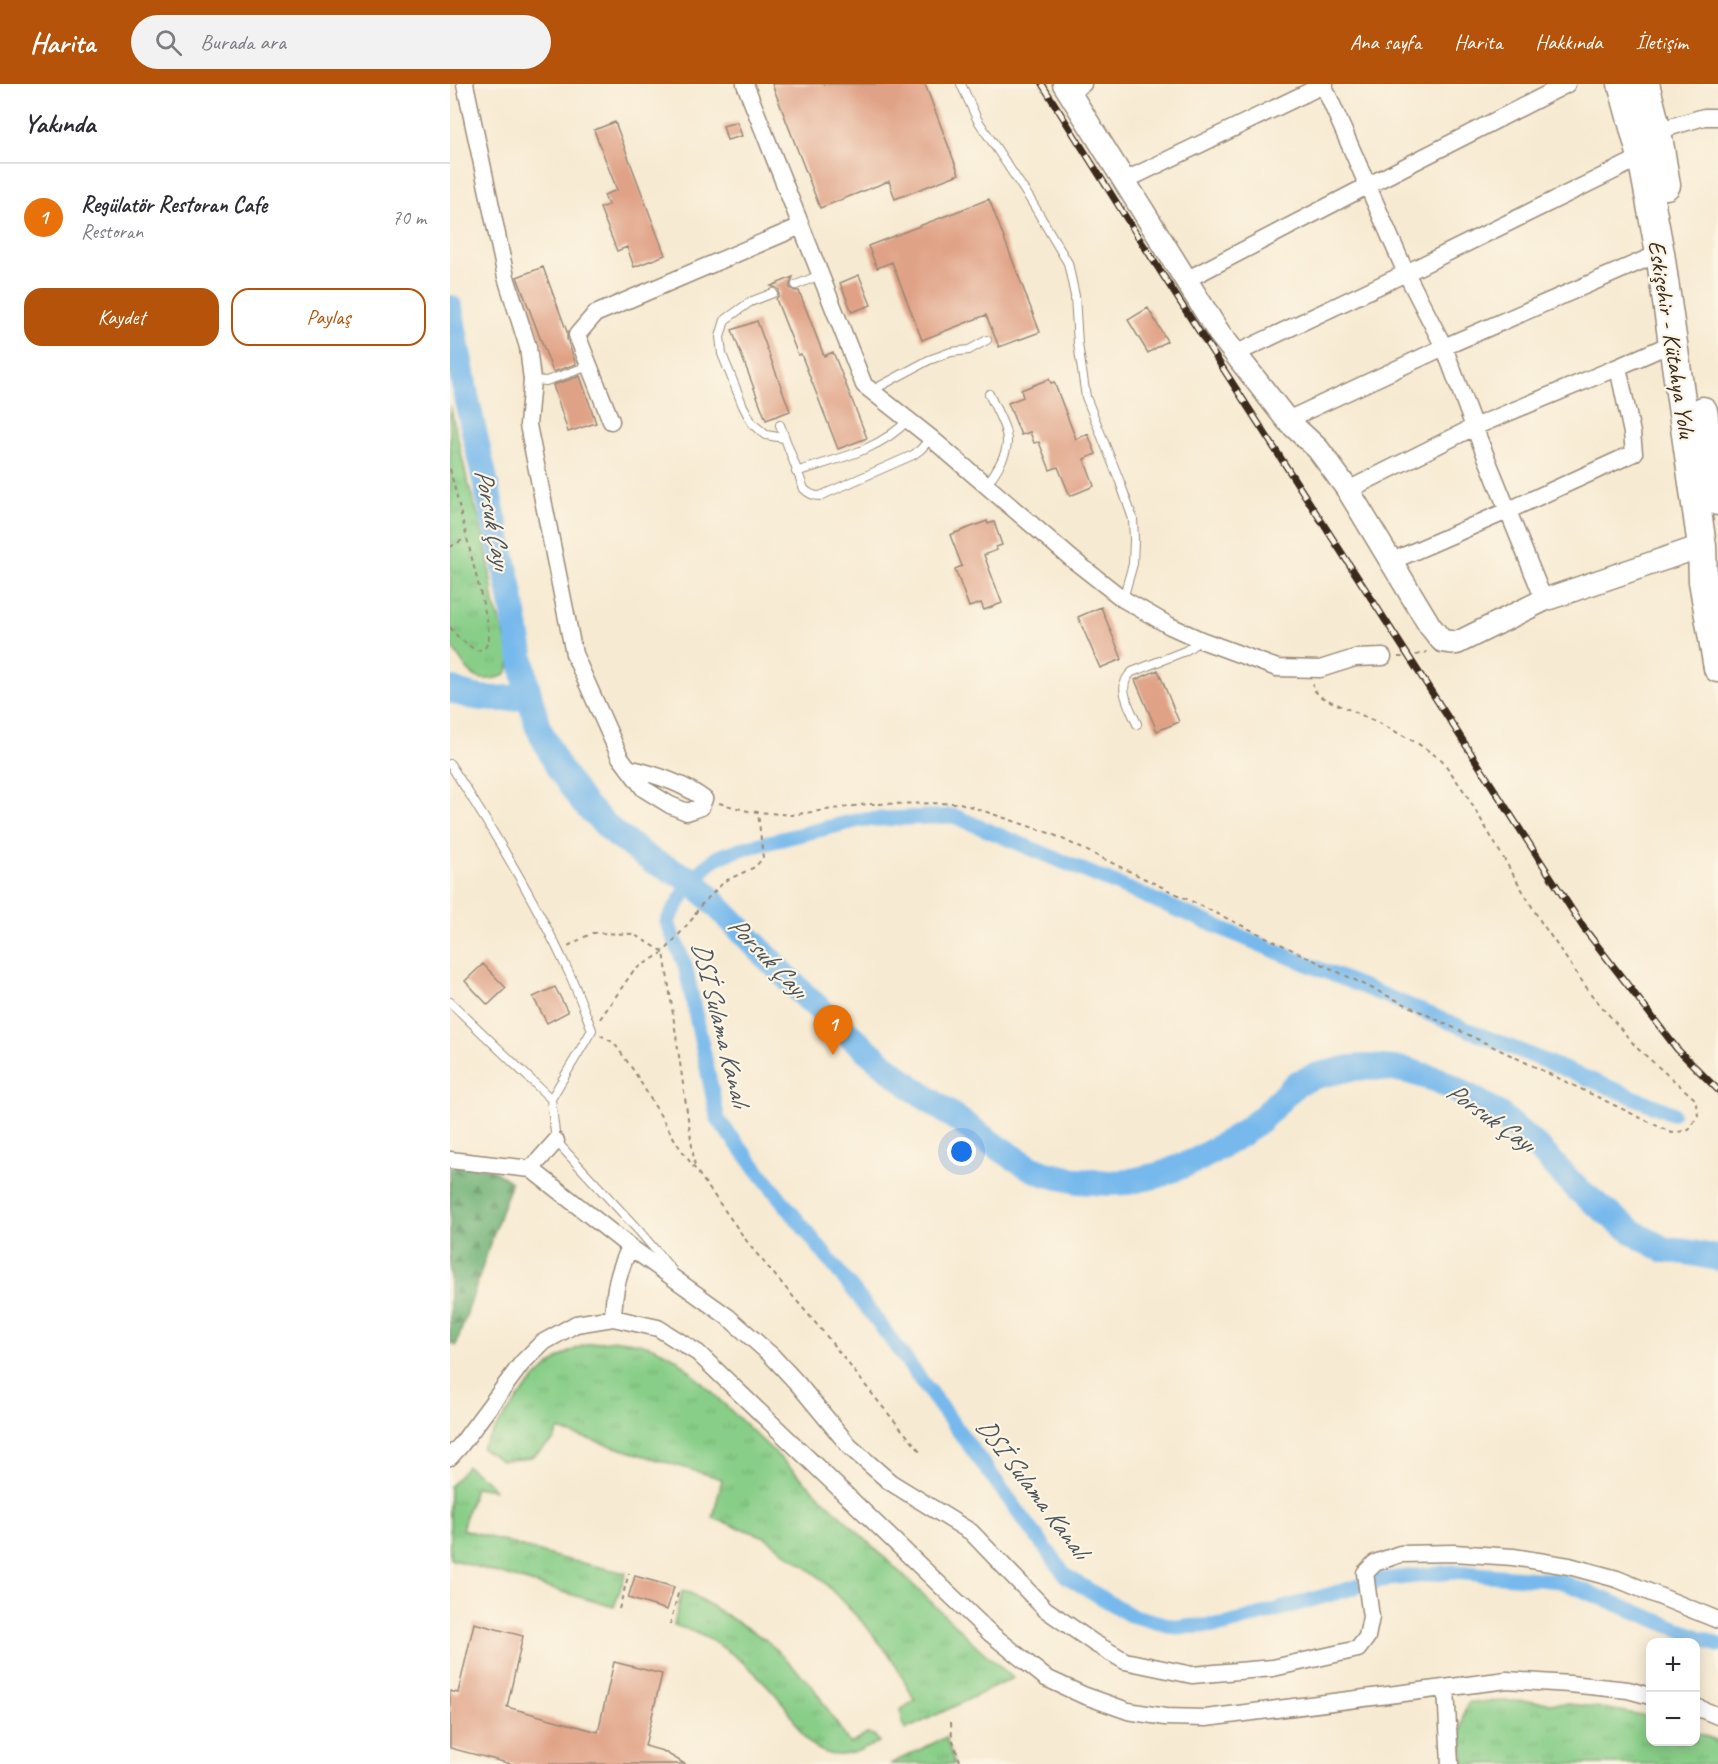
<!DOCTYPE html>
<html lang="tr">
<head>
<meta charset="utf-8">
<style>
	body { margin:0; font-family:Caveat,sans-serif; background:#f2f2f3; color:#2b2b33 }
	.controls { position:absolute; right:18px; bottom:18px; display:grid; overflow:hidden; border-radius:12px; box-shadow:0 3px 15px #0003 }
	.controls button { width:54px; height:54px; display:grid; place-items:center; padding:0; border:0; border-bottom:2px solid #e1e1e2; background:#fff; color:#2b2b33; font:30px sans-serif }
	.you { position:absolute; left:512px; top:1068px; width:21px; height:21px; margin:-15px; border:4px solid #fff; border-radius:50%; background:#1a73e8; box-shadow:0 0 0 9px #1a73e833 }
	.badge { display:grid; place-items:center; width:39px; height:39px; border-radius:50%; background:#b45309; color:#fff; font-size:20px; font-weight:700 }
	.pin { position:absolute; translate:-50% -50px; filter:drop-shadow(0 2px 3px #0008) }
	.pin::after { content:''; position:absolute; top:32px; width:21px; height:18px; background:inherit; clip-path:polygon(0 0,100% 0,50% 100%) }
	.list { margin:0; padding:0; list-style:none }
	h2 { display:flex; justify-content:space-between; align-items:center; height:78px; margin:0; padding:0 24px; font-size:26px }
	h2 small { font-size:20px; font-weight:400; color:#7c7c81 }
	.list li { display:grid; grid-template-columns:39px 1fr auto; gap:18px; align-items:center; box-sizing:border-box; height:108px; padding:0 24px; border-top:2px solid #e1e1e2 }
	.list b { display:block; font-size:22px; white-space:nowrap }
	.list p { margin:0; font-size:20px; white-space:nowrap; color:#7c7c81 }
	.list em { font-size:20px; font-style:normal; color:#7c7c81 }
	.actions { display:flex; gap:12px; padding:18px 24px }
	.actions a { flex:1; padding:14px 0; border:2px solid #b45309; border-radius:18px; text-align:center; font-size:21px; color:#b45309 }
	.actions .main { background:#b45309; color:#fff }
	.icon { flex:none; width:33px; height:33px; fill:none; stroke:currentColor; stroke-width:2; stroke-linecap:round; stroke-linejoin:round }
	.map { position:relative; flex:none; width:1268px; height:1680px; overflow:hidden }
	header { display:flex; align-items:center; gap:36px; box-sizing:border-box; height:84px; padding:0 30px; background:#b45309; color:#fff }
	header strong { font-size:28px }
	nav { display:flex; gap:33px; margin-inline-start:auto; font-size:21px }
	.search { width:420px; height:54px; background:#f2f2f3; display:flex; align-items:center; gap:15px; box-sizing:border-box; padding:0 21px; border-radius:33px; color:#7c7c81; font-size:22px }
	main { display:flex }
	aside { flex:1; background:#fff }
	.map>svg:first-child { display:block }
	.grass { fill:url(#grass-tufts); stroke:#627c53; stroke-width:1.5 }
	.forest { fill:url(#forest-firs); stroke:#546e49; stroke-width:1.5 }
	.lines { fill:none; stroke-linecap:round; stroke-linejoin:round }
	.canal { stroke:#77b9ec; stroke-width:15 }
	.river { stroke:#77b9ec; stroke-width:26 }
	.building { fill:#e0a286 }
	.lane-casing { stroke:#998a78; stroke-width:10 }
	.street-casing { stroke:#998a78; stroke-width:19 }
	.secondary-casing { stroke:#998a78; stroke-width:25 }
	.highway-casing { stroke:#998a78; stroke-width:31 }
	.path { stroke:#998a78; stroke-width:2; stroke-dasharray:4.5 4.5; stroke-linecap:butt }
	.lane { stroke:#fff; stroke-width:8 }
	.street { stroke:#fff; stroke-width:16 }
	.secondary { stroke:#fff; stroke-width:22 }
	.highway { stroke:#fff; stroke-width:28 }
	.rail-casing { stroke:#3b2a1e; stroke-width:7 }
	.rail { stroke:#fcf5e5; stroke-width:4.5; stroke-dasharray:14; stroke-linecap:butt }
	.labels { text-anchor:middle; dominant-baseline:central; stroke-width:4.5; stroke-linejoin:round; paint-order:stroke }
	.street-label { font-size:24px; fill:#3b2a1e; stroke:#fcf5e5 }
	.water-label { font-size:26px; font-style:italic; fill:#4d555c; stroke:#fcf5e5 }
</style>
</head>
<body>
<header>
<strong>Harita</strong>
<div class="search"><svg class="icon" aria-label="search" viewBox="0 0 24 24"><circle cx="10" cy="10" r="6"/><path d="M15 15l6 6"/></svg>Burada ara</div>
<nav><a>Ana sayfa</a><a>Harita</a><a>Hakkında</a><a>İletişim</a></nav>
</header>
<main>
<aside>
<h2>Yakında<small></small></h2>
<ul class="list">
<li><span class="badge" style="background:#e8710a">1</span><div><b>Regülatör Restoran Cafe</b><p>Restoran</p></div><em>70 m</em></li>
</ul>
<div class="actions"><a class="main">Kaydet</a><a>Paylaş</a></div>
</aside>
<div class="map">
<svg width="1268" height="1680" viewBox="0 0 1268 1680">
	<defs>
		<pattern id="grass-tufts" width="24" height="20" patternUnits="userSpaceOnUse" patternTransform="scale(1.5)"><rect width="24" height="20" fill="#88ce88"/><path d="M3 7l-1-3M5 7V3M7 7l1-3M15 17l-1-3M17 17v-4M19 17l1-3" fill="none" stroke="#76b175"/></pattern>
		<pattern id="forest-firs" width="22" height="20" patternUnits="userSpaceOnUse" patternTransform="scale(1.5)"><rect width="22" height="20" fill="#6eb174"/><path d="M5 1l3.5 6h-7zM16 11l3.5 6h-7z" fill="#5c905f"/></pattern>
	</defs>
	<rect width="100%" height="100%" fill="#fcf5e5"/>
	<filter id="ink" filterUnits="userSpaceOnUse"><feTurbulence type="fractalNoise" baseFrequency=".0167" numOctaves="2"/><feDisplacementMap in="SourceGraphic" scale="12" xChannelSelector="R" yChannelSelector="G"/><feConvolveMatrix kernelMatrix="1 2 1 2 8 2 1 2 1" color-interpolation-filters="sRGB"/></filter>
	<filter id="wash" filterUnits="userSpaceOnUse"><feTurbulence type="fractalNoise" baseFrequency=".008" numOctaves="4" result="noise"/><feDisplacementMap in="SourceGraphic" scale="24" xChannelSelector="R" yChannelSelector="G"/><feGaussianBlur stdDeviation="1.35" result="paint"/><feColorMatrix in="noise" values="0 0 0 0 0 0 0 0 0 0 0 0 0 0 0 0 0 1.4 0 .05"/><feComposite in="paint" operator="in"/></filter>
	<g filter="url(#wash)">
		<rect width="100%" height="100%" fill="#f7ead2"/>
		<path class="grass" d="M0 321 17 395 29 434 38 475 44 519 55 553 60 573 59 584 55 591C20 605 18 583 0 561Z
			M168 1256C192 1258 206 1263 227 1275L530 1565 563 1594 455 1646 450 1626 465 1616 442 1575 417 1543 369 1493 315 1453 263 1434 272 1395 108 1346 104 1356 83 1372 73 1375 51 1376 31 1364C59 1328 87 1279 132 1262 143 1258 156 1257 168 1256Z
			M17 1382 38 1398 44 1406 25 1403 12 1445 110 1474 176 1489 164 1523 0 1475V1402Z
			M232 1507 240 1509 315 1555 361 1600 400 1660 417 1650 424 1651 429 1658C412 1666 394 1675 376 1669 350 1660 348 1637 332 1618 304 1584 267 1553 224 1541Z
			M1059 1617C1107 1618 1153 1622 1200 1633V1658H1246V1648L1268 1657V1680H1014C1013 1664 1007 1629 1020 1618Z
			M496 1653 504 1680H440Z"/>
		<path class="forest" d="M0 1082 41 1085 61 1098 6 1262 0 1259Z"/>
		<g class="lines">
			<path class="canal" d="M1222 1029 835 871 504 732 409 736 291 765 266 774 242 796 217 838 235 881 268 1036 419 1226 616 1492 680 1531 726 1543 775 1541 930 1496 1002 1488 1110 1497 1268 1561"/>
			<path class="river" d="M0 224 17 317 59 501 76 599 88 643 108 683 134 720 166 751 202 777 242 796 356 913 427 975 464 1005 541 1059 581 1084 596 1090 628 1097 660 1099 677 1098 709 1091 747 1076 791 1050 811 1035 847 999 865 992 901 984 919 983 955 986 988 996 1027 1017 1050 1031 1090 1066 1126 1104 1169 1138 1191 1153 1215 1166 1237 1168 1268 1174
				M0 605C25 617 52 617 79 611"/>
		</g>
		<g id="blocks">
			<path class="building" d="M322 0H475L509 90 445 115 439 97 370 124Z
				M165 38 215 171 184 183 177 163 167 167 150 124 158 121 154 111 167 106 144 46Z
				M287 38 292 52 277 56 273 42Z
				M539 115 590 248 549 263 536 231 472 256 442 178 427 184 418 162Z
				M93 183 117 248V255L126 280 103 288 67 193Z
				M409 191 421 221 402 228 390 199Z
				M343 193 340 200V204L345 207H349L374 272 383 268 417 354 388 365 351 270 348 271 326 215 329 211V206L326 204 321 202Z
				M698 224 717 257 698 269 678 236Z
				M307 237 340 327 316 336 282 246Z
				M130 292 146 339 118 348 103 301Z
				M599 295 601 299 604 298 626 355 638 350 646 370 634 375 644 402 620 412 608 383 600 386 589 358 584 359 580 348 571 351 558 319 573 313 571 306Z
				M537 437 538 440 544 438 552 461 546 463 547 466 534 471 552 519 534 526 531 519 519 523 505 485 512 482 500 451Z
				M651 523 672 575 650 584 628 533Z
				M708 586 729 638 707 647 685 596Z
				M33 880 56 904 38 921 15 897Z
				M105 903 118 928 97 939 83 913Z
				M185 1492 224 1503 217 1526 178 1514Z
				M24 1539 73 1552 57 1623 148 1648 164 1578 212 1590 195 1662 213 1667 235 1680H61L0 1664V1607L8 1609Z"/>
		</g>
	</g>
	<g filter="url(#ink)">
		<use href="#blocks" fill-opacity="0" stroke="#998a78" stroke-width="1.5"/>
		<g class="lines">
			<g class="lane-casing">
				<path id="lane" d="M511 0 527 35 580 115 618 179 625 212 628 260 636 313 670 398 683 435 684 456 683 480 673 515
					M346 201 370 191
					M323 209 300 218 275 236 270 253 272 270 293 322 302 339 316 351 334 354
					M82 296 96 297 139 282
					M421 307 479 276 501 268 519 266 537 256
					M330 341 354 405C359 410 363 412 370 412L463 371 470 366 481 354
					M346 388C386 375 429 367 458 336
					M536 402C566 358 561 356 539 310
					M687 640C680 623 665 602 682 588L735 567 751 556
					M0 680C44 747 86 818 120 891 128 909 135 928 142 946L101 1015 0 918
					M101 1015 106 1057 190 1148 222 1186"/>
			</g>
			<g class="street-casing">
				<path id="street" d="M15 0 56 193 78 263 82 296 78 341 124 570 170 673 194 705 220 721 237 728 251 723 254 715C233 699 204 690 178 684
					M295 0 414 301 481 354 622 475 673 515 720 542 751 556 827 584 870 585 905 574 933 573
					M873 0 956 189 994 263 1024 343 1094 516
					M618 7 633 0
					M1207 47 1254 33H1268
					M674 97 875 0
					M736 196 917 102 1117 0
					M785 270 956 189 1192 73
					M1161 286 1223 259
					M837 336 994 263 1210 169
					M161 337 127 251 145 230 351 142
					M898 406 1024 343 1161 286 1169 288 1182 349 1184 369 1057 427 942 477
					M0 1076 81 1085 180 1163 278 1233 321 1271 348 1300 400 1363 440 1398 521 1448 595 1525 644 1559 675 1577 742 1591 823 1584 908 1565 917 1553 921 1533 915 1489 925 1479 950 1470 1004 1469 1063 1473 1119 1482 1167 1495 1268 1536
					M81 1085 106 1057
					M163 1234C164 1206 168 1188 180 1163
					M0 1373 10 1362 72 1279 92 1259 126 1240 163 1234 208 1244 248 1269 540 1549 596 1594 633 1611 678 1627 715 1633 756 1634 1057 1596 1120 1600 1178 1606 1200 1612
					M996 1604 1000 1680
					M1246 1623 1268 1632"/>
			</g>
			<g class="secondary-casing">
				<path id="secondary" d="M614 0 769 249 837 336 868 365 898 406 980 542 992 557 1007 559 1094 516 1252 462"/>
			</g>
			<g class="highway-casing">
				<path id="highway" d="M1172 0 1192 73 1210 169 1252 462 1253 497 1268 584
					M1195 0 1207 47 1216 101
					M1253 327 1268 417"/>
			</g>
			<path class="path" d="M0 385 38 540 39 556 35 564 26 567 8 553 0 543
				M0 463 16 454
				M948 573H959L977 568
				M269 719 298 727 341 731 418 720 510 719 602 750 1222 1049 1239 1046 1248 1031 1245 1015 1187 964 1141 910 1091 838 1016 710 992 676 967 659 929 639 871 613 863 605V600
				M118 862 142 849 183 850 214 868 245 1083
				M150 935 184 886 214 868 243 834 249 823 275 797 305 783 313 774 308 728
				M150 951 164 959 184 987 228 1061 301 1163 374 1249 431 1321 470 1367
				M169 1525 179 1489
				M220 1540 229 1506
				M501 1638 502 1654 511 1680"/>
			<use href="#lane" class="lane"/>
			<use href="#street" class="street"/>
			<use href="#secondary" class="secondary"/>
			<use href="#highway" class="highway"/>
			<g class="rail-casing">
				<path id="rail" d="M592 0 687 151 1133 843 1227 965 1268 1006"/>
			</g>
			<use href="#rail" class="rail"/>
		</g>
	</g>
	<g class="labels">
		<g class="street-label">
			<text transform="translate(1222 255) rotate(81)">Eskişehir - Kütahya Yolu</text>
		</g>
		<g class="water-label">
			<text transform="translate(43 435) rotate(79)">Porsuk Çayı</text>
			<text transform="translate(318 873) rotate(46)">Porsuk Çayı</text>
			<text transform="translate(271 940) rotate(76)">DSİ Sulama Kanalı</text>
			<text transform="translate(1041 1033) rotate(35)">Porsuk Çayı</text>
			<text transform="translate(583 1404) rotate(53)">DSİ Sulama Kanalı</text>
		</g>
	</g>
</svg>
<div class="controls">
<button>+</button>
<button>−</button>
</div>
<div class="you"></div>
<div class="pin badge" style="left:383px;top:971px;background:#e8710a">1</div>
</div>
</main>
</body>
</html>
